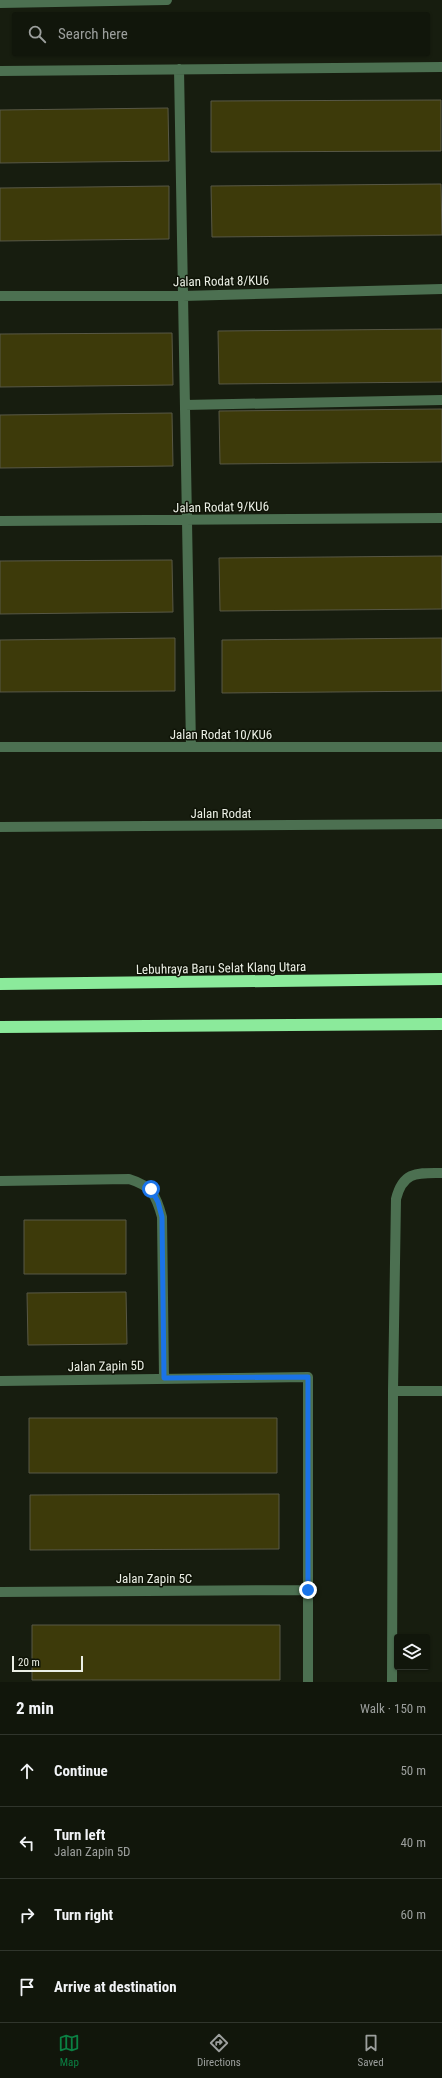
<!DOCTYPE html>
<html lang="en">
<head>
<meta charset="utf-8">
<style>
	body { margin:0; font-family:"Roboto Condensed",sans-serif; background:#1a1f14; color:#f1f3f6 }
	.controls { position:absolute; right:12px; bottom:12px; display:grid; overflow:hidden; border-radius:4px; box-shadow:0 1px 3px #0004 }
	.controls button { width:36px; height:36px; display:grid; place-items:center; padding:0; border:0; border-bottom:1px solid #30352c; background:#11160b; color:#f1f3f6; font:20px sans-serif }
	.scale { position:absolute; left:12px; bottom:10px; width:71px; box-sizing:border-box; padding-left:4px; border:2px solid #ebefe5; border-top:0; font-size:11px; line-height:14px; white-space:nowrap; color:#ebefe5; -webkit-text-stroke:3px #0f1407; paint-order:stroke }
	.stop { position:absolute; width:12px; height:12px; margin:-9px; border:3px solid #1a73e8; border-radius:50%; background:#fff }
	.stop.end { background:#1a73e8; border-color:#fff; box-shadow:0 1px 4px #0008 }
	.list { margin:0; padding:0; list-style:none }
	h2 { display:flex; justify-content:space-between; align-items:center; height:52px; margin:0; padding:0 16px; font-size:17px }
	h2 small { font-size:13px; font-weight:400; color:#9c9f9d }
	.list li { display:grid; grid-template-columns:26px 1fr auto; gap:12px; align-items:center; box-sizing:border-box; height:72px; padding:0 16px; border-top:1px solid #30352c }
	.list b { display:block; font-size:15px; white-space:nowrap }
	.list p { margin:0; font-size:13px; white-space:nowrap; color:#9c9f9d }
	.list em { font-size:13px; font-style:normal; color:#9c9f9d }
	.icon { flex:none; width:22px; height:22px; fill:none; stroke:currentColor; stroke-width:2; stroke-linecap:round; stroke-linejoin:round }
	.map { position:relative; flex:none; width:442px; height:1682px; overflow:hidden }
	.search { position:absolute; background:#11160b; box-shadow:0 1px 3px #0004; left:12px; right:12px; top:12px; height:44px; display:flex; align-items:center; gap:10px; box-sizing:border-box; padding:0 14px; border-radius:4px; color:#9c9f9d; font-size:15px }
	.sheet { height:340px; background:#11160b }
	nav { display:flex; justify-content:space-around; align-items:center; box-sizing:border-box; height:56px; border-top:1px solid #30352c; background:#11160b; font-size:11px; color:#9c9f9d }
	nav a { display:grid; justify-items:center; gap:2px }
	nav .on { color:#0b8043 }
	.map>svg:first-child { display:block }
	.building { fill:#3d3a0a; stroke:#585846 }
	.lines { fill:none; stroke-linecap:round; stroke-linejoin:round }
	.minor { stroke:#4c7051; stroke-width:10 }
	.highway { stroke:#8bea9b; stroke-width:12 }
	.route { stroke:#1a73e8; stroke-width:5 }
	.labels { text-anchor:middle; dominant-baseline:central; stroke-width:3; stroke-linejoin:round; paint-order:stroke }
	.street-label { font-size:13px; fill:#ebefe5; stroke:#0f1407 }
</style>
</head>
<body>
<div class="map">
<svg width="442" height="1682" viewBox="0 0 442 1682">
	<rect width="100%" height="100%" fill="#171d0f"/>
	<path class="building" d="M441 100V151L211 152V101Z
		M168 108 169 161 0 163V110Z
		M441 184 442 235 212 237 211 186Z
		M169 186V239L0 241V188Z
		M442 329V382L219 384 218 331Z
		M172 333 173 385 0 387V334Z
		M442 409V462L220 464 219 411Z
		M172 413 173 466 0 468V415Z
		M442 556V609L220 611 219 558Z
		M172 560 173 612 0 614V561Z
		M175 638V691L0 692V640Z
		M442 638V691L222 693V640Z
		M24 1220H126V1274H24Z
		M126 1292 127 1344 28 1345 27 1293Z
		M29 1418H277V1473H29Z
		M279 1494V1549L30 1550V1495Z
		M32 1625H280V1680H32Z"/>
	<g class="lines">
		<path class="minor" d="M0 3 167 0
			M179 69 191 747
			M0 71 442 67
			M0 296H183L442 289
			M185 405 442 400
			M0 521 442 518
			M0 747H442
			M0 827 442 824
			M0 1181 129 1179C152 1186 156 1195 162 1217L164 1378
			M0 1381 308 1377V1682
			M393 1391H442
			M0 1592 308 1590
			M392 1682 393 1391 396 1199C403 1171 417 1173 442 1173"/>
		<path class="highway" d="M0 984 442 979
			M0 1027 442 1024"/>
	</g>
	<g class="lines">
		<path class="route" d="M151 1189 158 1202 162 1217 164 1378 308 1377V1590"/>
	</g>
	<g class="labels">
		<g class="street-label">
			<text transform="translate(221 281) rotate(-1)">Jalan Rodat 8/KU6</text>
			<text transform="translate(221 507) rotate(-1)">Jalan Rodat 9/KU6</text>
			<text x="221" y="734">Jalan Rodat 10/KU6</text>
			<text x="221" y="813">Jalan Rodat</text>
			<text transform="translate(221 968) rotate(-1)">Lebuhraya Baru Selat Klang Utara</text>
			<text transform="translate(106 1366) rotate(-1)">Jalan Zapin 5D</text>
			<text x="154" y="1578">Jalan Zapin 5C</text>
		</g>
	</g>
</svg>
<div class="controls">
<button><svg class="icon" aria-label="layers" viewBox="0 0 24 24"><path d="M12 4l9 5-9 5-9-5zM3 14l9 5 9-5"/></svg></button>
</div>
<div class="scale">20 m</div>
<div class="stop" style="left:151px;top:1189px"></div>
<div class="stop end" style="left:308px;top:1590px"></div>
<div class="search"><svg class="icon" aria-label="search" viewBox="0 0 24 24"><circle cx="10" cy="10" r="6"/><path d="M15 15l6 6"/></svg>Search here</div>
</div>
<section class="sheet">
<h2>2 min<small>Walk · 150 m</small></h2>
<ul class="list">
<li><svg class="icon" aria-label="ahead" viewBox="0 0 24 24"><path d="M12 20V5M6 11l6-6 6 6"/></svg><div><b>Continue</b></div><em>50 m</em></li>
<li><svg class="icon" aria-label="left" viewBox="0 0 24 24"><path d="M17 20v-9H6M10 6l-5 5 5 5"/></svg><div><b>Turn left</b><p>Jalan Zapin 5D</p></div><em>40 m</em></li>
<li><svg class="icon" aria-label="right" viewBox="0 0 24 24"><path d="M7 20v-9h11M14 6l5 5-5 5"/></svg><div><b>Turn right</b></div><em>60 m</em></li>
<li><svg class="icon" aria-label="arrive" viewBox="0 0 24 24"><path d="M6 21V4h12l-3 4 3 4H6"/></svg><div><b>Arrive at destination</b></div></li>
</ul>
</section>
<nav>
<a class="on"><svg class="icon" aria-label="map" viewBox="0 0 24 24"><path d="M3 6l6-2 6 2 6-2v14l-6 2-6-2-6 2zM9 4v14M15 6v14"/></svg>Map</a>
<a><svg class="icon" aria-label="directions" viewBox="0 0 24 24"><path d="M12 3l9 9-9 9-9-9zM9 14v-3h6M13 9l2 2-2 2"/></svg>Directions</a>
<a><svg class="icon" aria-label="saved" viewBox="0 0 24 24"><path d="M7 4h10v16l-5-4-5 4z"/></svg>Saved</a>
</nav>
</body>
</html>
